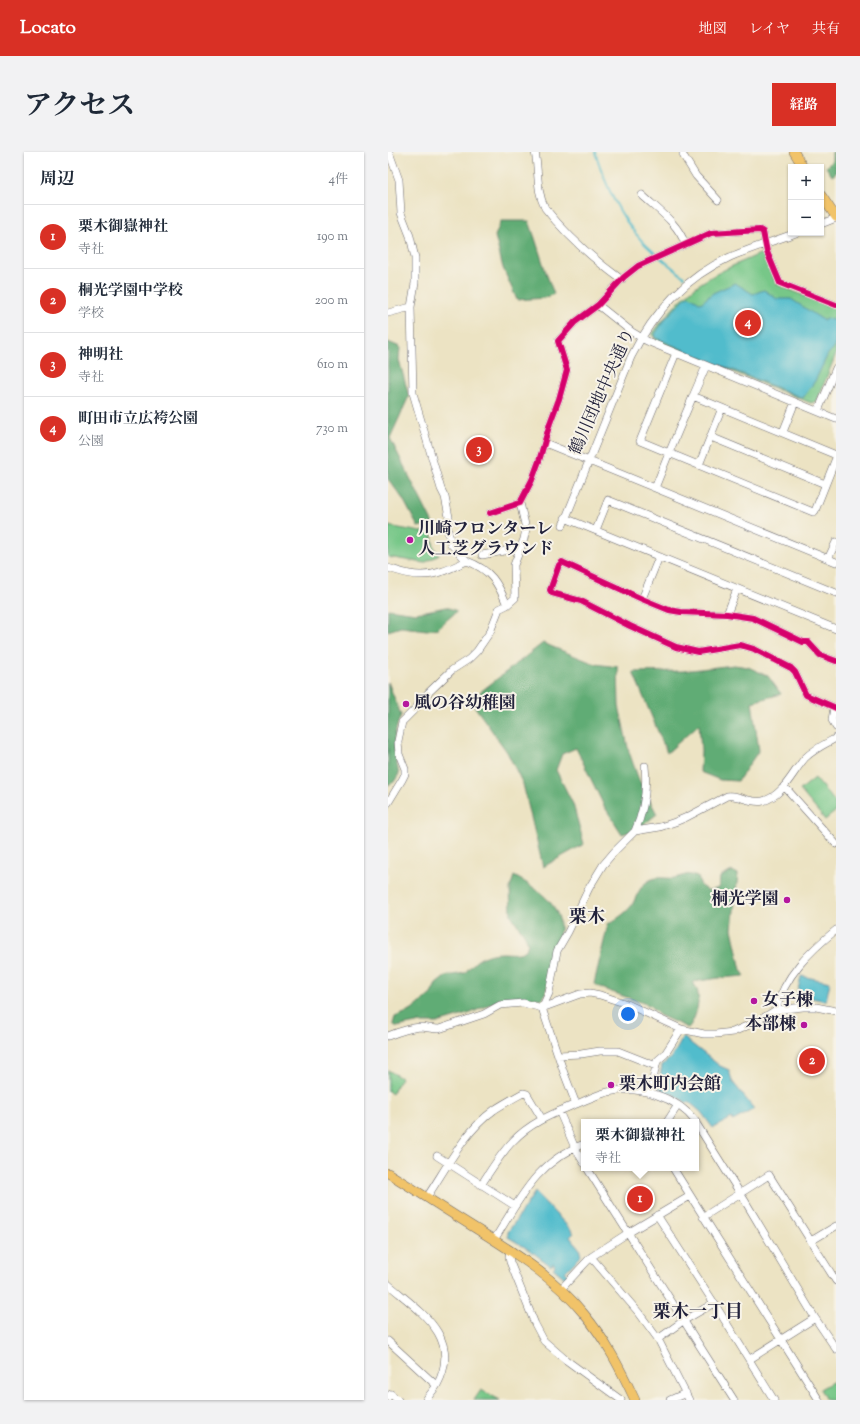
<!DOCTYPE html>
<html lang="ja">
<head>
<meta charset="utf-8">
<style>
	body { margin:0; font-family:"Sorts Mill Goudy","Noto Serif JP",serif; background:#f2f2f3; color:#1f2937 }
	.controls { position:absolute; right:12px; top:12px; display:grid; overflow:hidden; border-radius:0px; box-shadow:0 1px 3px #0004 }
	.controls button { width:36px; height:36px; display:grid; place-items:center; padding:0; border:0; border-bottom:1px solid #e0e1e3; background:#fff; color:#1f2937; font:20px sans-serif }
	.you { position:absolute; left:240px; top:862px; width:14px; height:14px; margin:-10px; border:3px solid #fff; border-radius:50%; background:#1a73e8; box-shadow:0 0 0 6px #1a73e833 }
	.badge { display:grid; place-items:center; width:26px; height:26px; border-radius:50%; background:#d93025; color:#fff; font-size:13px; font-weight:700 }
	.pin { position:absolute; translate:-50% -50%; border:2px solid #fff; box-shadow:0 1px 4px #0006 }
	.popup { position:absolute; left:193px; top:967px; width:118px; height:52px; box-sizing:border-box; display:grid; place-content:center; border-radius:0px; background:#fff; filter:drop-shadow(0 1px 3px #0005); font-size:13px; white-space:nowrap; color:#747a83 }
	.popup b { font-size:15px; color:#1f2937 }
	.popup::after { content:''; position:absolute; left:50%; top:100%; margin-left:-8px; border:8px solid transparent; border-top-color:#fff }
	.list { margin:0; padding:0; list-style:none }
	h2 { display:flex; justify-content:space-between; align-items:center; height:52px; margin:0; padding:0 16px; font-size:17px }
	h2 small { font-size:13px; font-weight:400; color:#747a83 }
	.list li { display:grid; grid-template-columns:26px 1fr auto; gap:12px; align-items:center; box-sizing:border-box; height:64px; padding:0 16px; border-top:1px solid #e0e1e3 }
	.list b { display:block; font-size:15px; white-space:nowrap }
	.list p { margin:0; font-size:13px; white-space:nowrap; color:#747a83 }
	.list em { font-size:13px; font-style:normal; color:#747a83 }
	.map { position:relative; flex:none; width:448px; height:1248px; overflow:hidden; border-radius:0px }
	header { display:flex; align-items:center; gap:24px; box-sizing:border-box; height:56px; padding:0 20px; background:#d93025; color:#fff }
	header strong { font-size:19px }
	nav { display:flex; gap:22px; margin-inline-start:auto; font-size:14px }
	.intro { display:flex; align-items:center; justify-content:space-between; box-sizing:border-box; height:96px; padding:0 24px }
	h1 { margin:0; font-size:28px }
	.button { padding:10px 18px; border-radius:0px; background:#d93025; color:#fff; font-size:14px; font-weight:700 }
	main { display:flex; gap:24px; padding:0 24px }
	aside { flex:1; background:#fff; border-radius:0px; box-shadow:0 1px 3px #0004 }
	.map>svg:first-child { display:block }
	.green { fill:#77c788; stroke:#4c7462 }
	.forest { fill:#61ac74; stroke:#426758 }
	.water { fill:#51bccc; stroke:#3a6f84 }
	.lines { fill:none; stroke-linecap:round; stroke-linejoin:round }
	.stream { stroke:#51bccc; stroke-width:2 }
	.minor-casing { stroke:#69666b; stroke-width:8 }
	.major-casing { stroke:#69666b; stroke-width:10 }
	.minor { stroke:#fff; stroke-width:7 }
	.major { stroke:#f1c369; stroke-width:9 }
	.cycleway-casing { stroke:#f7f3e8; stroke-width:8 }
	.cycleway { stroke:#d6006c; stroke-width:6 }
	.poi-dot { fill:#b5179e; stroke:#f7f3e8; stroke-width:1.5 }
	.labels { text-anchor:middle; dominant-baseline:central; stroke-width:4; stroke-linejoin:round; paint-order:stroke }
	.street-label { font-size:17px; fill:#22223b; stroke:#f7f3e8 }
	.poi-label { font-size:17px; font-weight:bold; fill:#22223b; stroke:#f7f3e8; text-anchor:start }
	.neighbourhood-label { font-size:18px; font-weight:bold; fill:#22223b; stroke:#f7f3e8 }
</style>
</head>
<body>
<header>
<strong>Locato</strong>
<nav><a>地図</a><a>レイヤ</a><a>共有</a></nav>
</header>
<div class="intro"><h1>アクセス</h1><a class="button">経路</a></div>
<main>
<aside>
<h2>周辺<small>4件</small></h2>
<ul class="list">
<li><span class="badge">1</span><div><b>栗木御嶽神社</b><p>寺社</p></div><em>190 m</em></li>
<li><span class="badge">2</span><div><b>桐光学園中学校</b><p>学校</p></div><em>200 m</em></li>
<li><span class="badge">3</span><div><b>神明社</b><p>寺社</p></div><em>610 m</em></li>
<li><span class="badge">4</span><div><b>町田市立広袴公園</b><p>公園</p></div><em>730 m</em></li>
</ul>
</aside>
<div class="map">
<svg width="448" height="1248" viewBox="0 0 448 1248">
	<rect width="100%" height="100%" fill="#f7f3e8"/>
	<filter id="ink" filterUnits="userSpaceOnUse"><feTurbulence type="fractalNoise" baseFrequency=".025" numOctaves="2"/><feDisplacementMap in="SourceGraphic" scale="8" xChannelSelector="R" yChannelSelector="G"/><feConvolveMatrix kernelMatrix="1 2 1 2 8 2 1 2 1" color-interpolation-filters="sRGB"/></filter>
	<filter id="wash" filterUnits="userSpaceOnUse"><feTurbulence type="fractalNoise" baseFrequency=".012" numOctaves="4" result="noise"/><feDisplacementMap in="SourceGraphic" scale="16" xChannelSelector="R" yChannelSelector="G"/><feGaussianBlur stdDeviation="0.9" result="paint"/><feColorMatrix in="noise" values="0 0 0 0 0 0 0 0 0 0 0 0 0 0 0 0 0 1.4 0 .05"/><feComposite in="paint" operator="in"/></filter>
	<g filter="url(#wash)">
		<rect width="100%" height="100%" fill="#ece3c3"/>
		<path class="green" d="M374 101 378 103 388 132 448 157V202L429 249 423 251 268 189 264 182C280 161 298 139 321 126 338 116 356 109 374 101Z
			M0 374 33 380 43 378 46 395 51 403 36 411 0 405Z
			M427 626 448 651V659L437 668 412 638Z
			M0 918 13 926 4 942 0 939Z
			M448 1228V1248H438L432 1237Z
			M93 1238 112 1248H86Z"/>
		<path class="forest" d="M444 0H448V21L444 24 438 15 444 9Z
			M113 69H141C150 93 156 118 166 142L157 146 129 148 115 116 107 84Z
			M0 190 12 195 11 208 21 244 2 286 45 372 30 375 15 347 0 327Z
			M58 455 69 459 50 476 39 478 13 475 0 479V457L28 461Z
			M155 491 207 512 230 515 231 554 241 600 251 628 269 662 249 678 234 682 216 654 188 596 174 602 168 618 185 652 196 692 155 715 135 632 119 600 82 548Z
			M346 513 360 515 380 524 393 542 364 550 371 598 350 629 332 628 312 620 313 598 311 572 279 601 245 520 295 519Z
			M0 530 13 563C3 587 6 597 11 622L6 630 0 633Z
			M344 719 350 722 344 777 353 818 357 824 331 826 305 830C307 834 310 838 310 842 312 851 306 871 300 876L271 863 261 853 218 838 206 832 220 772C229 767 238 761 244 753 249 744 252 733 262 728 269 724 279 727 287 726 299 724 296 720 310 725L313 734 320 739 331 736 332 725Z
			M126 724C147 735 174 752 172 778 172 786 167 794 165 802 162 818 161 833 155 847L126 846 113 847 83 861 49 871H28L9 875 5 872 7 865 24 858 43 842 48 832 58 824 77 821C87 808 97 801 114 801 124 801 130 803 138 798L140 791 137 784 123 763 122 736Z"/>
		<path class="water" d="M347 131 365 142 376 138 389 147H403L435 168 438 166 448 169V189L446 196 440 202 427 229 415 246 327 211 268 186 267 182 278 166 300 143 313 151 325 141Z
			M413 824 442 830 438 849 409 843Z
			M295 885 332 914 341 918 344 929 366 957 345 969 344 966 325 976 313 960 301 950 299 951 288 944 270 936 274 913C284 907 290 895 295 885Z
			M147 1040 186 1081 182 1085 191 1096 193 1104 177 1120 180 1123 177 1126 165 1116 167 1114 165 1111 163 1114 143 1099 120 1085V1080Z"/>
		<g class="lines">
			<path class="stream" d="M207 0C218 33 230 63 254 89 266 102 282 113 296 125"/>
		</g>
	</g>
	<g filter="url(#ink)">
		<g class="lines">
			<g class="minor-casing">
				<path id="minor" d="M1 0 11 28 13 61 22 84 27 106V131L23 155 25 241 53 337 57 345 61 365 59 374 63 392 79 409
					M147 0C151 19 148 39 157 56 179 84 205 107 234 128
					M295 0V3L308 24 330 48
					M254 43C270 58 290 71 297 92
					M433 72 448 66
					M210 153 244 180 259 189 448 267
					M0 161 23 155
					M288 201 252 289 281 301 305 244
					M318 214 305 244 448 303
					M430 259 448 216
					M395 280 407 250
					M323 285 437 332
					M157 291 448 410
					M311 313 334 256
					M267 336 281 301 425 360 427 359 448 306
					M102 361 132 351 144 328 151 309 162 271 171 247 179 218 170 189 187 170 210 153 236 125 250 114 323 81 372 78 375 80 379 100 392 131 448 153
					M177 366 448 477
					M175 373 243 205C265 161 296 126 342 105 363 96 386 89 408 81
					M208 378 220 348 448 441
					M94 403 133 396
					M440 407 448 390
					M0 416C11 419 23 424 34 423 51 423 65 415 79 409 103 418 110 431 119 453L127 446 126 413 136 387 138 377 132 351
					M254 447 271 405
					M339 462 349 437
					M448 509 432 503 420 490H415L365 466 339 462 293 460 281 458 254 447 176 411 174 410 171 413 162 438 164 441 193 449 242 474 288 495 310 500 352 493 356 494 366 497 403 516 407 520 418 543 448 556
					M446 555 444 568 448 575
					M396 634 448 692
					M0 651 14 628 17 622V617L11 602 10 589 14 570 28 556 40 541 64 518 81 507 89 499 102 480 111 457 119 453
					M247 679C256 659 259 635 257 614
					M388 858C396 824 422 799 448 778
					M0 884C10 880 21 876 32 875 38 875 44 877 51 877L96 862 112 853 135 851 154 856 192 842 202 841 212 843 239 852 293 877 316 882H328L345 880 370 869 388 858 415 855H428L448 859
					M170 903 193 902 212 899H230L268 914
					M262 941 269 909 277 902 293 877
					M188 952 176 921 154 856 161 841 169 799 180 780 201 736 215 713 226 700 247 679 272 675 287 670 299 665 339 644C351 642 362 652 375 649 395 644 404 621 417 606 426 597 437 592 448 586
					M171 959 187 996 196 1011
					M279 970 290 953
					M308 971 357 1049 427 1166 448 1197
					M49 1004 127 1054
					M199 1016 346 1248
					M285 1016 431 1248
					M93 1033C103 1018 112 1002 125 989 141 972 162 963 183 954 195 950 207 943 220 940 251 933 288 944 308 970
					M39 1045C59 1015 76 980 106 958 115 952 126 946 135 941L139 942 154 967
					M269 1063 326 1151 386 1248
					M315 1065 381 1023 448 1129
					M106 1088C132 1047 148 1010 196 992
					M423 1089 448 1074
					M122 1098 121 1105 122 1110 147 1172 156 1189 178 1208 233 1248
					M203 1105 251 1161 270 1187 301 1248
					M0 1132C31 1159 75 1185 49 1233 46 1238 41 1243 38 1248
					M173 1137 203 1105 240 1081 302 1044
					M270 1187 295 1169 326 1151
					M0 1189 48 1233
					M362 1207 427 1166
					M0 1245 3 1242 10 1248
					M282 1248 298 1241"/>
			</g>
			<g class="major-casing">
				<path id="major" d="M406 0 415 15
					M433 43 448 65
					M0 1021C29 1039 58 1058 87 1076 127 1101 166 1125 196 1162 218 1188 233 1218 247 1248"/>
			</g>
			<use href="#minor" class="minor"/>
			<use href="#major" class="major"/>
			<g class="cycleway-casing">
				<path id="cycleway" d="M102 361 132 351 144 328 151 309 162 271 171 247 179 218 170 189 187 170 210 153 236 125 250 114 323 81 372 78 375 80 379 100 392 131 448 153
					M448 509 432 503 420 490H415L365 466 339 462 293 460 281 458 254 447 176 411 174 410 171 413 162 438 164 441 193 449 242 474 288 495 310 500 352 493 356 494 366 497 403 516 407 520 418 543 448 556"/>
			</g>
			<use href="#cycleway" class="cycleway"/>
		</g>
	</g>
	<g class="poi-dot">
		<circle cx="22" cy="388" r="4"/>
		<circle cx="18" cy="552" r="4"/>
		<circle cx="399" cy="748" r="4"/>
		<circle cx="366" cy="849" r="4"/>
		<circle cx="416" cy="873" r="4"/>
		<circle cx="223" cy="933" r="4"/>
	</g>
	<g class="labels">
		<g class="street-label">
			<text transform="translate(215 240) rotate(-66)">鶴川団地中央通り</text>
		</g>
		<g class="poi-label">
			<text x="30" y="378">川崎フロンターレ<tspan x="30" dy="20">人工芝グラウンド</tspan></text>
			<text x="26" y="552">風の谷幼稚園</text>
			<text x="391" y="748" text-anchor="end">桐光学園</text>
			<text x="374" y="849">女子棟</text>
			<text x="408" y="873" text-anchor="end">本部棟</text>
			<text x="231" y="933">栗木町内会館</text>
		</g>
		<g class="neighbourhood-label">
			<text x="199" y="766">栗木</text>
			<text x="310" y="1161">栗木一丁目</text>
		</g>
	</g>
</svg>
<div class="controls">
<button>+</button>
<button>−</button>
</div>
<div class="you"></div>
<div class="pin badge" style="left:252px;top:1047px">1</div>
<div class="popup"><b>栗木御嶽神社</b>寺社</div>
<div class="pin badge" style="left:424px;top:909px">2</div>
<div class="pin badge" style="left:91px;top:298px">3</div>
<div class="pin badge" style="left:360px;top:171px">4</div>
</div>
</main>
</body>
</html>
